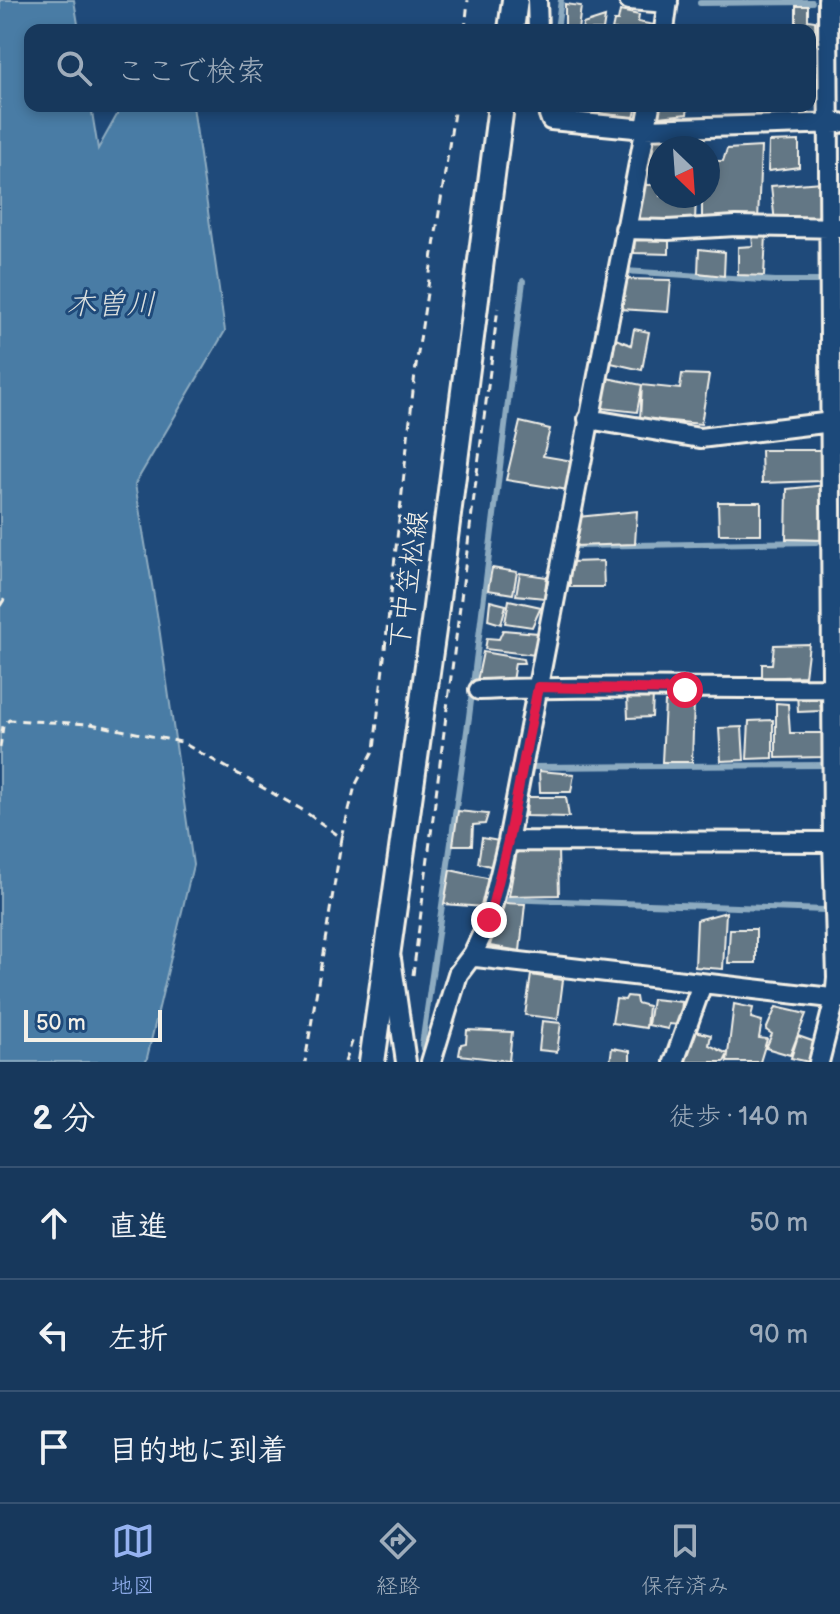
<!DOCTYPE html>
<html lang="ja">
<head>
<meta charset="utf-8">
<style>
	body { margin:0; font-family:"Balsamiq Sans","Klee One",sans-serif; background:#203f62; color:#f1f3f6 }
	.compass { position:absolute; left:648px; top:136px; width:72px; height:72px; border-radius:50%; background:#17385c; box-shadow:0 4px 12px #0003; rotate:155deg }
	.scale { position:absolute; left:24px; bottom:20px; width:138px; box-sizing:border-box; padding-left:8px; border:4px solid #f4f1e8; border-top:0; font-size:22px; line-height:28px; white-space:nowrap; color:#f4f1e8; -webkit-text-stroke:6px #1f4a7a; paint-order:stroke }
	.stop { position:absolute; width:24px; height:24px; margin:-18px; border:6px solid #e11d48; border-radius:50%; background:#fff }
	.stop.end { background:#e11d48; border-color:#fff; box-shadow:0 2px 8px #0008 }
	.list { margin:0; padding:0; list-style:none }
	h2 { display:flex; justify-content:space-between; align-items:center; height:104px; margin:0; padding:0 32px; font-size:34px }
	h2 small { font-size:26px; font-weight:400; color:#9eacbb }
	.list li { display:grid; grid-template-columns:52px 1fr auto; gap:24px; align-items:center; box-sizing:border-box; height:112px; padding:0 32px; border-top:2px solid #365272 }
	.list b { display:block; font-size:30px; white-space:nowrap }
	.list em { font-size:26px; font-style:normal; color:#9eacbb }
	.icon { flex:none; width:44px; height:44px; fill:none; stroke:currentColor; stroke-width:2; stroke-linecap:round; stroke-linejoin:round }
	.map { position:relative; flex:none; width:840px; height:1062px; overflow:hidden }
	.search { position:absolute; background:#17385c; box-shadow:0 4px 12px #0003; left:24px; right:24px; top:24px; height:88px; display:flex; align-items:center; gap:20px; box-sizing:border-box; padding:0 28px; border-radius:16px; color:#9eacbb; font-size:30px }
	.sheet { height:440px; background:#17385c }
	nav { display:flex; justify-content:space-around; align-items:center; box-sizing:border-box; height:112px; border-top:2px solid #365272; background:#17385c; font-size:22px; color:#9eacbb }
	nav a { display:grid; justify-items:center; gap:4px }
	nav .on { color:#95b2f1 }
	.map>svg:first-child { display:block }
	.water { fill:#487ca5; stroke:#8dabc0; stroke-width:2 }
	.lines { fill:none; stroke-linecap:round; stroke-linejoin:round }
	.stream { stroke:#8dabc0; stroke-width:6 }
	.building { fill:#647785; stroke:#f4f1e8; stroke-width:2 }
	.minor-casing { stroke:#f4f1e8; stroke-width:24 }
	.secondary-casing { stroke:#f4f1e8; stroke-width:30 }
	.path { stroke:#f4f1e8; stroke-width:3; stroke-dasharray:8 6; stroke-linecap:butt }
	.minor { stroke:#1f4a7a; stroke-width:18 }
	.secondary { stroke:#1f4a7a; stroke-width:24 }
	.route { stroke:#e11d48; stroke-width:10 }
	.labels { text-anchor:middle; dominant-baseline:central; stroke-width:6; stroke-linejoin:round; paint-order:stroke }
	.street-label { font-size:28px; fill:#f4f1e8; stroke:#1f4a7a }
	.water-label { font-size:30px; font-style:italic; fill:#dadfde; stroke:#1f4a7a }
</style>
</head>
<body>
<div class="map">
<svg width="840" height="1062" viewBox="0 0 840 1062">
	<rect width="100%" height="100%" fill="#1f4a7a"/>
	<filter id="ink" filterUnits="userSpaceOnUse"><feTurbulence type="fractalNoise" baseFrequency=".0125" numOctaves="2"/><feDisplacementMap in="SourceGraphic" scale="16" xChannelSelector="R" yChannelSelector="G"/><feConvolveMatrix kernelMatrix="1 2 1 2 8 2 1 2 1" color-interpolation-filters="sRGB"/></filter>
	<g filter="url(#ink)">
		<path class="water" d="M0 0H74L79 30H30V106H91L98 149 122 106H193L225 331 135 484 158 620 193 865 146 1062H0Z"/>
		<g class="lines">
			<path class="stream" d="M700 3 812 2
				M557 30 561 0
				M625 271 775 281H822L821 299
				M573 546 816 542
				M531 767 828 765
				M503 899 826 910
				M426 1052 422 1045 469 717 523 281"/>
		</g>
		<path class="building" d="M565 4 581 6 578 30H565Z
			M796 6H808V20L815 21 816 44 810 49V30H796Z
			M620 11 639 15 638 22 660 26 659 30H612L614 21H618Z
			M605 17 603 30H582L583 24Z
			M810 78H817V101L810 102Z
			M594 106H637L634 118 591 112Z
			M660 106H688L687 114 659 117Z
			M651 137 674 138 673 148H660V164H652Z
			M799 141V167L768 171 769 142Z
			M761 147 758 221 702 223V196H708V161H723L727 149Z
			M822 182V223H775L771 186Z
			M644 185H660V196H696L695 221 638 223Z
			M635 232 669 233V254L634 253Z
			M752 235H766L764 276 738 275V247L753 246Z
			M699 249 725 252 724 276 698 273Z
			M622 279 671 280 668 312 620 309Z
			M634 329 649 332 642 370 611 363 616 339 631 345Z
			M682 374 709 375 701 424 640 418 642 385 680 389Z
			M607 378 642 385 637 412 601 408Z
			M520 422 550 429 543 456 573 461 568 490 506 480Z
			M761 450H823L821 481 762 483Z
			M826 485 823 540 786 539 787 489Z
			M718 502H761V534H719Z
			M637 511 635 544 573 546 578 517Z
			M603 561 604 587H570V562Z
			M492 568 517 572 513 594 488 590Z
			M520 573 547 577 544 598 516 595Z
			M509 600 541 607 532 627 505 623Z
			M490 601 506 605 501 624 488 620Z
			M503 630 538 633 535 655 485 649 487 638 499 639Z
			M809 644 805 676 762 678V664H772L774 645Z
			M483 652 523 659 524 663H515L512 681H477Z
			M797 692H819L821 711 798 712Z
			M627 695H653L652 717 628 718Z
			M665 702H694L692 762H662Z
			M776 703 788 704 790 733H823L824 757 776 758Z
			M773 720V758L747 759 749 721Z
			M742 727 744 760 721 761 719 728Z
			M539 771 574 774 571 792H540Z
			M527 797H566L569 817 526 816Z
			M458 811 488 814 485 824 473 825 472 845H453Z
			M482 838 499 841 494 867 478 863Z
			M558 848 559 895 509 896 517 851Z
			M450 870 491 879 484 907 444 904Z
			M505 903 525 904 520 951 490 946 495 915Z
			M726 912 723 969 695 967 697 920Z
			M730 929H756V963H728Z
			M531 975 563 980 558 1019 525 1015Z
			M627 996 636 997 637 1003 648 1006 646 1028 612 1023 616 999 625 1000Z
			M652 999 682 1002 680 1025 669 1024 668 1029 648 1025Z
			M734 1004 753 1008 751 1018 762 1021 759 1038 767 1039 760 1062H727Z
			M776 1007 806 1014 790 1055 766 1048 772 1034 766 1030Z
			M542 1021 561 1023 557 1052 539 1050Z
			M467 1030 512 1032 509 1061 459 1055 461 1044 466 1043Z
			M695 1031 711 1035 709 1045 728 1054 724 1062H683Z
			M798 1036 815 1042 809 1062 791 1058Z
			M612 1048 630 1051V1062H632H610Z"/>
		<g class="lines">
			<g class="minor-casing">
				<path id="minor" d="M537 0 538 30
					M629 0 668 3
					M664 30 668 0
					M546 106 551 120 645 129 840 123
					M625 229 668 230 736 226 840 228
					M588 419 700 438 840 421
					M479 690C597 685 715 689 832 688
					M508 841 833 842
					M473 954 489 920 508 841 650 106
					M391 959 406 1062
					M431 1062 458 974 473 954 476 957 840 999
					M674 1062 702 984
					M819 1062 835 999 837 978 833 842 828 0"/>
			</g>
			<g class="secondary-casing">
				<path id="secondary" d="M511 30 515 0
					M372 1062 433 630 501 106"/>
			</g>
			<path class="path" d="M465 30 468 0
				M0 606 5 598
				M0 748 3 726 9 720 91 724 181 742 301 809 342 838 305 1062
				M342 838 355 786 374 750 415 373 455 106
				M413 975 498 308
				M345 1062 353 1039"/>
			<use href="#minor" class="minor"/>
			<use href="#secondary" class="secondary"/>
		</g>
	</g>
	<g class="lines" filter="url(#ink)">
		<path class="route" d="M489 920 508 841 538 687 685 690"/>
	</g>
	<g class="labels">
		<g class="street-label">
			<text transform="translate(409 580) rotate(-82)">下中笠松線</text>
		</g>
		<g class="water-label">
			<text x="111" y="305">木曽川</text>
		</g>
	</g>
</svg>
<svg class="compass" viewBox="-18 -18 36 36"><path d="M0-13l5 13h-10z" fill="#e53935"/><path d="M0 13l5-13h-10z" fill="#9eacbb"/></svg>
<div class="scale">50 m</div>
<div class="stop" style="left:685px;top:690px"></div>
<div class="stop end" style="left:489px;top:920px"></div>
<div class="search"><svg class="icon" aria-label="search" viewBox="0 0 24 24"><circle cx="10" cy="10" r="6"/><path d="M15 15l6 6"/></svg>ここで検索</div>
</div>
<section class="sheet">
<h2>2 分<small>徒歩 · 140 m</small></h2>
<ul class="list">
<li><svg class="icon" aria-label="ahead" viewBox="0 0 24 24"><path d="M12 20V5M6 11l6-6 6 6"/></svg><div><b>直進</b></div><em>50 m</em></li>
<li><svg class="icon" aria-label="left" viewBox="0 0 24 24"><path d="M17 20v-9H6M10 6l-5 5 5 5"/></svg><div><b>左折</b></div><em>90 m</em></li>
<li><svg class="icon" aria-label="arrive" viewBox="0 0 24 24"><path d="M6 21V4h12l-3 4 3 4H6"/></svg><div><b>目的地に到着</b></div></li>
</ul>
</section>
<nav>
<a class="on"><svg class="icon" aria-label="map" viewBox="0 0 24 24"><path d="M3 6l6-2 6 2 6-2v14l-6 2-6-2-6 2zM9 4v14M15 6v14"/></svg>地図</a>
<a><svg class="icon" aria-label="directions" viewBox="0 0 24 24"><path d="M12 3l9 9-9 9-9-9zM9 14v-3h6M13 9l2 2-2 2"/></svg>経路</a>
<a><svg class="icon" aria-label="saved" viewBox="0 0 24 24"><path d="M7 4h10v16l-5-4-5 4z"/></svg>保存済み</a>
</nav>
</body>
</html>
